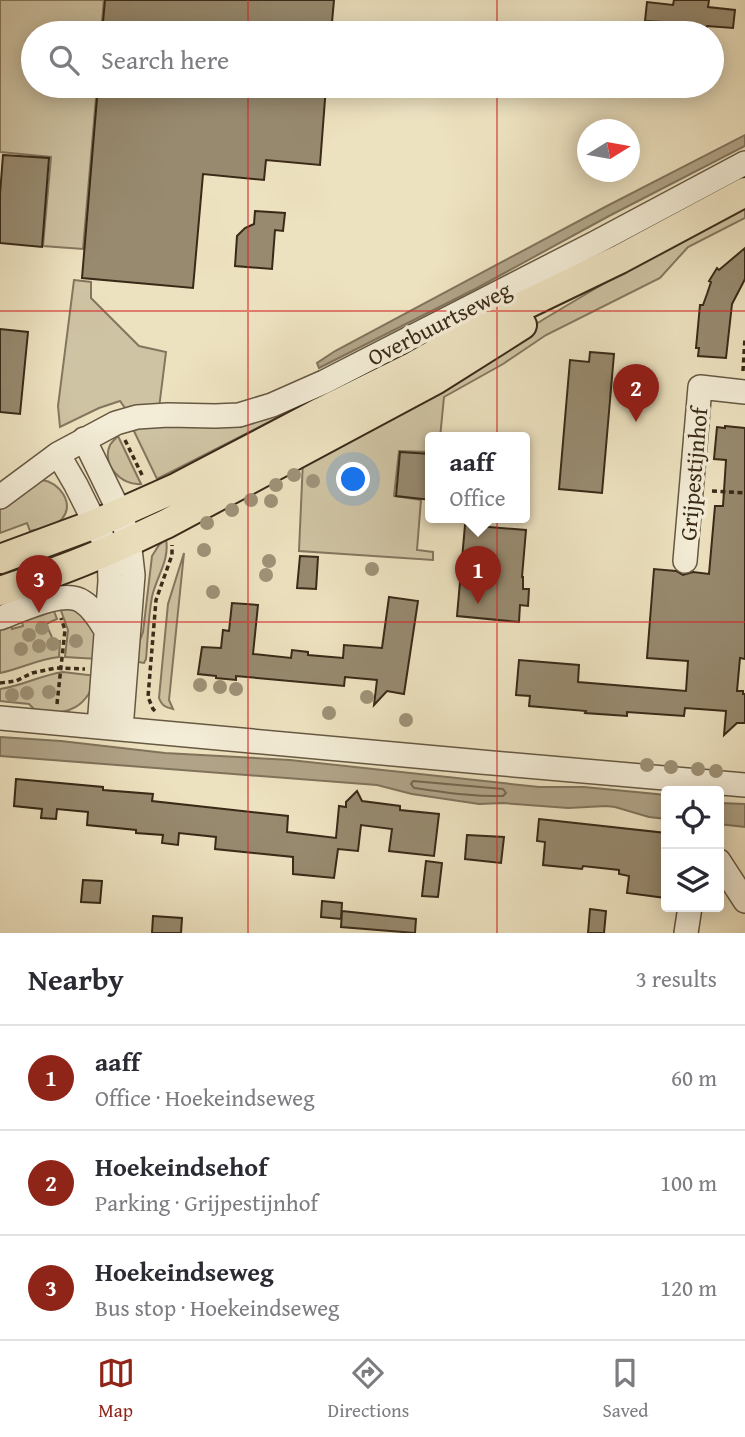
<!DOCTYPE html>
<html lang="en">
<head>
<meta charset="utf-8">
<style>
	body { margin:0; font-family:"Gentium Book Plus",serif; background:#f7f7f7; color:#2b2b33 }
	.controls { position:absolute; right:21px; bottom:21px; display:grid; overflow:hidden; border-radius:7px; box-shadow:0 4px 18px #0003 }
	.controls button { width:63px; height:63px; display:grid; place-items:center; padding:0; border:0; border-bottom:2px solid #e1e1e2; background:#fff; color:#2b2b33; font:35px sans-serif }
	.compass { position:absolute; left:577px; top:119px; width:63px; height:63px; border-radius:50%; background:#fff; box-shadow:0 4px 18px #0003; rotate:79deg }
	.you { position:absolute; left:354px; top:480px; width:24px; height:24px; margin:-18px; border:5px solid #fff; border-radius:50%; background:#1a73e8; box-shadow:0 0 0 10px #1a73e833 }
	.badge { display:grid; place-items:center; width:46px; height:46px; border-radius:50%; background:#8f2418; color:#fff; font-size:23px; font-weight:700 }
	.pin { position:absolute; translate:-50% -58px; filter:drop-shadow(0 2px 4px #0008) }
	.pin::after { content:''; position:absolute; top:37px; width:24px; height:21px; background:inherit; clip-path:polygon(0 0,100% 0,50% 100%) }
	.popup { position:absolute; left:425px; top:432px; width:105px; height:91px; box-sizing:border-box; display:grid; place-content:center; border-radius:7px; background:#fff; filter:drop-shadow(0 2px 5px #0005); font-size:23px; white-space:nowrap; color:#7c7c81 }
	.popup b { font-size:26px; color:#2b2b33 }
	.popup::after { content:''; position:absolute; left:50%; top:100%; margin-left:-14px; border:14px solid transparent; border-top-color:#fff }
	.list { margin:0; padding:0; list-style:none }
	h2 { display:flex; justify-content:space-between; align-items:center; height:91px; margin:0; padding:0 28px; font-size:30px }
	h2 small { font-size:23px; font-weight:400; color:#7c7c81 }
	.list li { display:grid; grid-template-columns:46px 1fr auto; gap:21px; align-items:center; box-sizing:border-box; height:105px; padding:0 28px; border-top:2px solid #e1e1e2 }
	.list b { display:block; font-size:26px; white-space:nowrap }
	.list p { margin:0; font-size:23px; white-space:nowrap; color:#7c7c81 }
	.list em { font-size:23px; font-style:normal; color:#7c7c81 }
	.icon { flex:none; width:38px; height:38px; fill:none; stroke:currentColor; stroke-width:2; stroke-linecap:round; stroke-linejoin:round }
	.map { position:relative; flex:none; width:745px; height:933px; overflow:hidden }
	.search { position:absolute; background:#fff; box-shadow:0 4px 18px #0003; left:21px; right:21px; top:21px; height:77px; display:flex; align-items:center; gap:18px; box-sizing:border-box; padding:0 24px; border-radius:38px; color:#7c7c81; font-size:26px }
	.sheet { height:406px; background:#fff }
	nav { display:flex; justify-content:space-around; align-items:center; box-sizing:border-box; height:98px; border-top:2px solid #e1e1e2; background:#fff; font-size:19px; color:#7c7c81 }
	nav a { display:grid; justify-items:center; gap:4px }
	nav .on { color:#8f2418 }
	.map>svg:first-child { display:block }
	.green { fill:#cec3a3; stroke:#84765e; stroke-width:2 }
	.water { fill:#b0a387; stroke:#80735b; stroke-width:2 }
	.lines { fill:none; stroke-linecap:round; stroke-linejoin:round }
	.shore { stroke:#746650; stroke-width:2 }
	.building { fill:#978a6f; stroke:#392a18; stroke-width:2 }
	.minor-casing { stroke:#665842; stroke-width:26 }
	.major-casing { stroke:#392a18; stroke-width:32 }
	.path { stroke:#392a18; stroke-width:3.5; stroke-dasharray:5 3.5; stroke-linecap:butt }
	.minor { stroke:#f3ecd6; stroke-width:23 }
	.major { stroke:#ede2c0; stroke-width:28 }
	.tree { fill:#9e9277 }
	.grid { fill:none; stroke:#d62828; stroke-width:2; stroke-opacity:0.55 }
	.labels { text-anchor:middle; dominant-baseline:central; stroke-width:7; stroke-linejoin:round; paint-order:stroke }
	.street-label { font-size:23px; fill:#392a18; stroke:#f3ecd6 }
</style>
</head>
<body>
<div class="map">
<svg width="745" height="933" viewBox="0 0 745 933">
	<rect width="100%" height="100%" fill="#ede2c0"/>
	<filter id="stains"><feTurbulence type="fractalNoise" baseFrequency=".00286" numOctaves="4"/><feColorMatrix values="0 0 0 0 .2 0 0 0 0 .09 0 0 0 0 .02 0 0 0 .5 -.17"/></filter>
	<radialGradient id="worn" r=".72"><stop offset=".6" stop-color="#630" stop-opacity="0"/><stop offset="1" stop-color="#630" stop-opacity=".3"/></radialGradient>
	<path class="green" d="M0 0H104L101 33H33V86H97L83 249 43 246 51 157 0 152Z
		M745 206V218L688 247 660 278 546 335 503 364 444 397 440 438H431V452L399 451 394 496 421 500 417 550 433 552V560L299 551 303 460 445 382 544 319 625 271Z
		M74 280 91 282V298L139 346 166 352 159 408H125L120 401 99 408 60 427 58 406Z
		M318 397 157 479 132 427Z
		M118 436 141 484C121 486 101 464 110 445 112 442 116 438 118 436Z
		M42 480C59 482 75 503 62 519 55 527 40 529 30 531L27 523 0 533V508L35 483Z
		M166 539C170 561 156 577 152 597 148 618 148 638 146 659L144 663 132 661 143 632 152 556 159 545Z
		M184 553 169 700 173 709C165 707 162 706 159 698L168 604Z
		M59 605 77 608 96 627 98 659 65 657 68 630Z
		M54 611 57 619 46 624 54 642 60 641 59 657C38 659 20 669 0 673V629L11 625 12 629 23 626 22 622Z
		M63 672 97 676C87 707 70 715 38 713L29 704 0 701V689C22 686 41 675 63 672Z"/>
	<path class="water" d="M745 135V146L609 216 477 288 319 368 317 363 335 351 605 207Z
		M0 737 61 741 165 753 290 760 539 787H584L666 795V819L649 817 615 807 606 806 568 808 503 803 479 804 412 794 377 785 0 756Z
		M719 803 745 804V827L719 824Z"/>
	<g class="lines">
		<path class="shore" d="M413 781 503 789 506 793 503 796C473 797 444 792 414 788L411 784Z"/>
	</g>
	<path class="building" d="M105 0H334L331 33H102Z
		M674 0H709L708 7 735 10 733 28 707 26 706 33 661 29 662 22 645 21 647 2 673 5Z
		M98 86H326L320 165 266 160 264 180 203 174 193 288 82 278Z
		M3 155 49 158 42 247 0 243V194Z
		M255 211 285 213 283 231 275 230 272 269 235 266 237 236 245 228 254 224Z
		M745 248V279L732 304 726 358 698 356 699 348H696L700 305H703L707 294 711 282 709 281 717 268 719 270Z
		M0 329 28 332 20 414 0 412Z
		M590 352 614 354 602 493 559 489 570 360 589 362Z
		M725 426 745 428V659L740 658 737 691H743V694H745V723H737L724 735 726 711 685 708 684 716 627 712V716L585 713 586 711 529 706 530 696 516 695 519 660 579 665 578 682 686 691 688 661 647 658 654 569 676 571 683 575 693 572 709 574 715 506H723L726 460 714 459 717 427 725 428Z
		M400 452 431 454V500L396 496Z
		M465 525 526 530 522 577H523V589H529L528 606 520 605 519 622 457 616Z
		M300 556 318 557 316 589 297 588Z
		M389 597 418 601 404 694 387 691 374 705 377 680 345 677 344 686 236 676V680L216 678V676L198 674 202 647 221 648 223 630 229 631 232 603 258 605 253 654 291 658 292 650 308 652V655L343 658 344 645 382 648Z
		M16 779 103 787V790L153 794 152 801 288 816 287 832 336 838 339 806 346 807V802L357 791 362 801 400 806V810L439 814 434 856 389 851 392 829 361 825 358 851 338 849 334 878 293 874V857L215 849 216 837 179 833 178 845 162 843 163 835 136 833V830L87 825 88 812 57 809 56 819 41 818 42 809 14 806Z
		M539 819 666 833V898L627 893 629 876 619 874V870L583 866 582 869 543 865 545 842 537 841Z
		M467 835 504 837 501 863 465 859Z
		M426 861 442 863 438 897 422 896Z
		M83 880 102 881 100 903 81 902Z
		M322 901 342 903 341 919 321 917Z
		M590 909 606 911 604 933H588Z
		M342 911 416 919 415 933 341 927Z
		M153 916 182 918 181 933H152Z"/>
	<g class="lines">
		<g class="minor-casing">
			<path id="minor" d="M84 439 120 513 129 540 133 575 121 729
				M58 454 76 485 109 551 110 581 99 727
				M0 497 58 454 116 423 137 417 168 415 215 416 239 415 272 405 324 382 595 243 745 163
				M685 561 700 387 745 392
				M0 618C20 611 64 588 83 602 94 609 100 621 107 632
				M0 718 481 762 745 785
				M719 861 745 901
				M686 933 690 907"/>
		</g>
		<g class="major-casing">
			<path id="major" d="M0 559 95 524 178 487 321 412 414 366 504 315 620 259 745 192
				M0 591C36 579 72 567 107 551 127 543 146 533 166 524L435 380 522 325"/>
		</g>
		<path class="path" d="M743 371 745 338
			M125 440 143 477
			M712 491 745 493
			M0 683 16 681 32 673 56 668 85 669
			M57 704 65 630 61 618
			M155 711 153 709 148 697 156 600 172 555V545"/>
		<use href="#minor" class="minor"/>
		<use href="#major" class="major"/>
	</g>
	<g class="tree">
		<circle cx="294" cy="475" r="7"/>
		<circle cx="313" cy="481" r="7"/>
		<circle cx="276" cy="485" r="7"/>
		<circle cx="251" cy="500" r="7"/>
		<circle cx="271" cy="501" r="7"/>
		<circle cx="232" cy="510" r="7"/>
		<circle cx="207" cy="523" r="7"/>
		<circle cx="204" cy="550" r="7"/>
		<circle cx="269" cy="561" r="7"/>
		<circle cx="372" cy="569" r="7"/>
		<circle cx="266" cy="575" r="7"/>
		<circle cx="213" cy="592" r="7"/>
		<circle cx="42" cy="628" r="7"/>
		<circle cx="29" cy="635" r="7"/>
		<circle cx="76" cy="641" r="7"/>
		<circle cx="53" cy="644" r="7"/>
		<circle cx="39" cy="646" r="7"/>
		<circle cx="21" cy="649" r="7"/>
		<circle cx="200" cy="685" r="7"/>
		<circle cx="220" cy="687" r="7"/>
		<circle cx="236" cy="689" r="7"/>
		<circle cx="49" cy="692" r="7"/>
		<circle cx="27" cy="693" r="7"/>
		<circle cx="12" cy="695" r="7"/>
		<circle cx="367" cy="697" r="7"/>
		<circle cx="329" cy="713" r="7"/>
		<circle cx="406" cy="720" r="7"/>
		<circle cx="647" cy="765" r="7"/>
		<circle cx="671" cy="767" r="7"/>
		<circle cx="698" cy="769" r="7"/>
		<circle cx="716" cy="771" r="7"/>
	</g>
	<path class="grid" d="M248 0V33M497 0V33M248 86V933M497 86V933M0 311H745M0 622H745"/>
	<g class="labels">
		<g class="street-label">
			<text transform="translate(439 323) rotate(-27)">Overbuurtseweg</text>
			<text transform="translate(693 474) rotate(-85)">Grijpestijnhof</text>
		</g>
	</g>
	<rect width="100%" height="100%" filter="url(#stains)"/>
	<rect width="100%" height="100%" fill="url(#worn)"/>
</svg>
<div class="controls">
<button><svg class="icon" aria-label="locate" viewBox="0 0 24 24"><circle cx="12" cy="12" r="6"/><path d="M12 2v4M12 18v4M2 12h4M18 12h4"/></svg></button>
<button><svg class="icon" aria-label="layers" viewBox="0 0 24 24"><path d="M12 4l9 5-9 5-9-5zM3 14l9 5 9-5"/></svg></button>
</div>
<svg class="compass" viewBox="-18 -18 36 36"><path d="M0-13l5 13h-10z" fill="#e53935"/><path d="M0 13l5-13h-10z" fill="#7c7c81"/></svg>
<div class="you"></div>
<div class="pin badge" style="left:478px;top:604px">1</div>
<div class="popup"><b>aaff</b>Office</div>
<div class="pin badge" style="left:636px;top:422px">2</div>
<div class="pin badge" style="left:39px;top:613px">3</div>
<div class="search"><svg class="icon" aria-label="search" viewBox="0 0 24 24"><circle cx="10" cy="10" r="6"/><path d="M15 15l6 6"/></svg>Search here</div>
</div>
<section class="sheet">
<h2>Nearby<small>3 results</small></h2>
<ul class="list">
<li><span class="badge">1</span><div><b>aaff</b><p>Office · Hoekeindseweg</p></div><em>60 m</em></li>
<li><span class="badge">2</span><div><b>Hoekeindsehof</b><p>Parking · Grijpestijnhof</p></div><em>100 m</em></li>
<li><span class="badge">3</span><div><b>Hoekeindseweg</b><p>Bus stop · Hoekeindseweg</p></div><em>120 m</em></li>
</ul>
</section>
<nav>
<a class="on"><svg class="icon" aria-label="map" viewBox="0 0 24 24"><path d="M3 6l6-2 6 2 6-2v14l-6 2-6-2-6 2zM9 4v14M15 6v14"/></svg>Map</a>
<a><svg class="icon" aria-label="directions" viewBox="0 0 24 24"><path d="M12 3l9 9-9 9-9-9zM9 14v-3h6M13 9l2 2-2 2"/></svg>Directions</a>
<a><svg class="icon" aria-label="saved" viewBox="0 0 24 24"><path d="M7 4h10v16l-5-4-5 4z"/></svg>Saved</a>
</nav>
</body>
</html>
